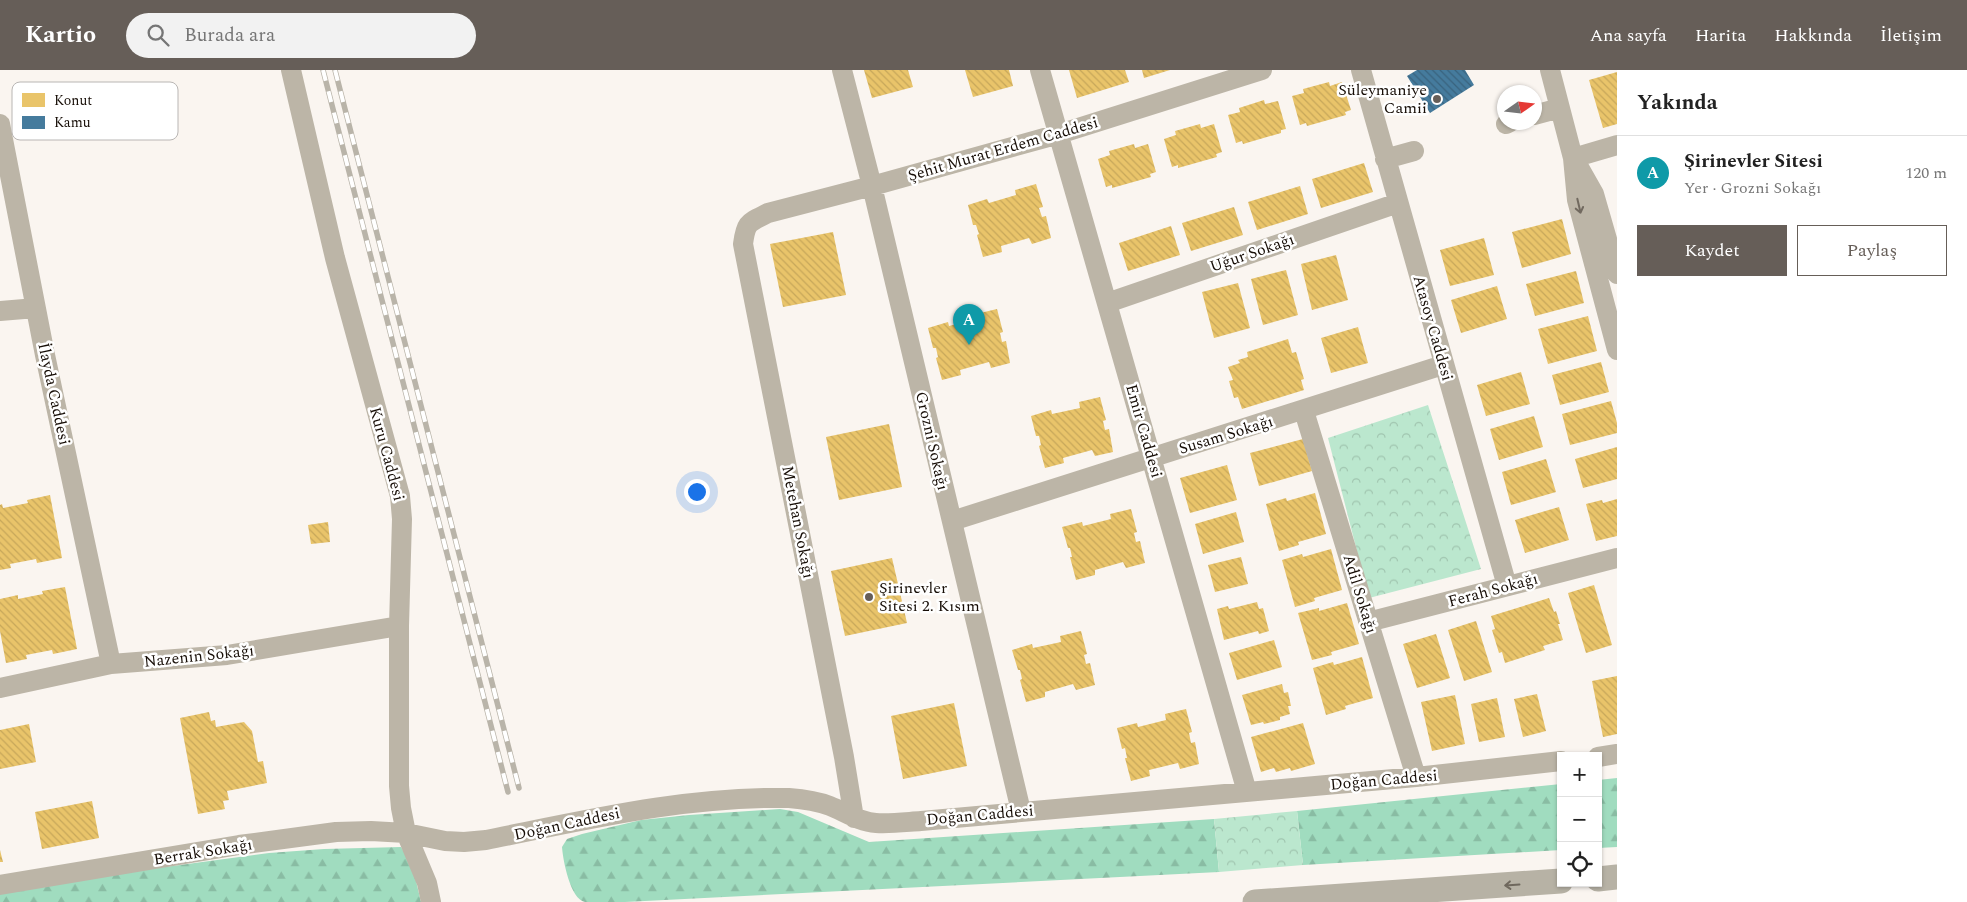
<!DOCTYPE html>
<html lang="tr">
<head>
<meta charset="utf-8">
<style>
	body { margin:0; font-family:Spectral,serif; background:#f2f2f2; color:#222 }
	.controls { position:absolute; right:15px; bottom:15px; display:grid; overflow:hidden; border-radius:0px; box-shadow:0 1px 4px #0004 }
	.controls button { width:45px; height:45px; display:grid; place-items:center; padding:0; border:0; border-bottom:1px solid #e0e0e0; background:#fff; color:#222; font:25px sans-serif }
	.compass { position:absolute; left:1497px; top:15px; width:45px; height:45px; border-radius:50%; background:#fff; box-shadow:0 1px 4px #0004; rotate:76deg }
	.you { position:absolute; left:696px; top:421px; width:18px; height:18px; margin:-12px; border:4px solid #fff; border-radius:50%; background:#1a73e8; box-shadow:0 0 0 8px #1a73e833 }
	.badge { display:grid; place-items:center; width:32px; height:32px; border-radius:50%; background:#665e58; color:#fff; font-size:16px; font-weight:700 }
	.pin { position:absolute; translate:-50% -41px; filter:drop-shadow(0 1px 2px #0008) }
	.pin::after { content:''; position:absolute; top:26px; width:18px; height:15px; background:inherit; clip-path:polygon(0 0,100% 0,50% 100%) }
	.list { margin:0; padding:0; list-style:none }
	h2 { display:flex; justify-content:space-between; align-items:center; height:65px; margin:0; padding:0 20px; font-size:21px }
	h2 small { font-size:16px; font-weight:400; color:#767676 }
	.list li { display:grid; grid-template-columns:32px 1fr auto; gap:15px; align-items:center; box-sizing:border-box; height:75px; padding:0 20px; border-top:1px solid #e0e0e0 }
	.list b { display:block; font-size:19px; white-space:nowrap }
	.list p { margin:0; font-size:16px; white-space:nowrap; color:#767676 }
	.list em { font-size:16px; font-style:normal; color:#767676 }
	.actions { display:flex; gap:10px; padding:15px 20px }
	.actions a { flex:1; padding:11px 0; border:1px solid #665e58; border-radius:0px; text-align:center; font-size:18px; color:#665e58 }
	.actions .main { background:#665e58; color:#fff }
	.icon { flex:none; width:28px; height:28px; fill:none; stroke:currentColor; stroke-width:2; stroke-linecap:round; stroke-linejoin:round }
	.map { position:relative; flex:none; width:1617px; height:832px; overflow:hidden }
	header { display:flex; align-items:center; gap:30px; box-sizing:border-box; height:70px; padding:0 25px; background:#665e58; color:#fff }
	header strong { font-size:24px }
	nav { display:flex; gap:28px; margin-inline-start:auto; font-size:18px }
	.search { width:350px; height:45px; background:#f2f2f2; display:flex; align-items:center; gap:12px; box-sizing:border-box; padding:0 18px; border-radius:28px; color:#767676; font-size:19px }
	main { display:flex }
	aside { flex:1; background:#fff }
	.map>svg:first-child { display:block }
	.forest { fill:url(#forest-firs) }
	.park { fill:url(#park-crowns) }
	.homes { fill:url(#homes-back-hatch) }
	.public { fill:url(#public-back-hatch) }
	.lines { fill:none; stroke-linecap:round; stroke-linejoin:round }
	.minor { stroke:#bcb5a7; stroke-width:20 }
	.major { stroke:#b7b2a5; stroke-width:25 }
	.rail-casing { stroke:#b9b4a9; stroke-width:5.5 }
	.rail { stroke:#fff; stroke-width:4; stroke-dasharray:11; stroke-linecap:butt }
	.oneway { stroke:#71695f }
	.oneway2 { stroke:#6f685d }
	.poi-dot { fill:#665e58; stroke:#fff; stroke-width:2 }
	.labels { text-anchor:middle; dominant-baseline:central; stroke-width:5; stroke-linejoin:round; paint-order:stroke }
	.poi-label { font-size:16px; fill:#160d06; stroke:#fff; text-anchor:end }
	.street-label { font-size:16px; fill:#160d06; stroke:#fff }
	.key { fill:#fff; stroke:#b9b6b4; stroke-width:1 }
	.key-label { font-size:14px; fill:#160d06 }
</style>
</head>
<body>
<header>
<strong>Kartio</strong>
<div class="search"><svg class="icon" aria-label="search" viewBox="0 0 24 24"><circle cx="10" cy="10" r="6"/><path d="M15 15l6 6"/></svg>Burada ara</div>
<nav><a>Ana sayfa</a><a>Harita</a><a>Hakkında</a><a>İletişim</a></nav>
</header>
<main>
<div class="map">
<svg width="1617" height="832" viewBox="0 0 1617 832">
	<defs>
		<pattern id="forest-firs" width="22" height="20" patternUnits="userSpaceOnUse" patternTransform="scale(1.25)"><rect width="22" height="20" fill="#a0dcbf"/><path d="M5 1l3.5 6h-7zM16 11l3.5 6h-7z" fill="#89bca3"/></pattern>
		<pattern id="park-crowns" width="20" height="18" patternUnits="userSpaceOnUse" patternTransform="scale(1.25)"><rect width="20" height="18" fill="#bbe7ce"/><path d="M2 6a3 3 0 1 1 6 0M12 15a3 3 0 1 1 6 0" fill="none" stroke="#a0c5af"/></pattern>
		<pattern id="homes-back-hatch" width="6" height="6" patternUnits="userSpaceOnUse" patternTransform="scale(1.25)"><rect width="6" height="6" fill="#e9c46a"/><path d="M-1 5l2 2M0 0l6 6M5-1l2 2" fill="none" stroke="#c7a75a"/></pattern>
		<pattern id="public-back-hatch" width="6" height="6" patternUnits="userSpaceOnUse" patternTransform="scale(1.25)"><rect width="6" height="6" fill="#457b9d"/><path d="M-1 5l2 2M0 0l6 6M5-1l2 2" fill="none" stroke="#39637e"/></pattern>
	</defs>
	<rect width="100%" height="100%" fill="#faf5f0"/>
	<path class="forest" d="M1617 708V777L1598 778V710Z
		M1561 714V780L1303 795 1297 741Z
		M780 739 798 742 869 772 1214 749 1219 802 625 832C612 832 598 832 585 832 570 829 563 790 562 777L567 769 582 764 641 750 689 745Z
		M401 777 413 798 421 832H0V823L91 807 269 783 324 779Z"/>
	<path class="park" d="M1428 335 1481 499 1369 528 1328 368Z
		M1297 741 1303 795 1219 802 1214 749Z"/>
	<path class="homes" d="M864 0H908L913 17 872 28Z
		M965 0H1009L1013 16 973 27Z
		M1069 0H1125L1129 12 1077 28Z
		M1142 0H1170L1144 8Z
		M1617 2V54L1603 58 1589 10Z
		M1329 12 1330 16 1342 12 1351 40 1345 42 1346 45 1307 56 1306 53 1300 55 1292 26 1304 23 1303 19Z
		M1264 30 1265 34 1278 31 1286 59 1281 60V63L1243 74 1242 71 1236 73 1228 45 1240 42 1239 38Z
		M1200 54 1201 58 1214 54 1222 82 1216 84 1217 87 1178 98V95L1172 97 1164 69 1176 65 1175 61Z
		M1134 74 1135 78 1148 74 1156 102 1150 104 1151 107 1112 118V115L1106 117 1098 89 1110 85 1109 81Z
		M1364 93 1373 122 1321 138 1312 109Z
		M1036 114 1043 137 1039 138 1042 147 1046 146 1051 168 1032 174 1029 168 1001 176 1002 182 983 187 977 165 979 164 976 155H973L968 135 987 129 989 133 1016 125 1015 120Z
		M1300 116 1308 144 1257 160 1248 132Z
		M1234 137 1243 165 1191 181 1182 153Z
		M1562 149 1571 184 1522 198 1512 162Z
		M1171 156 1180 185 1128 201 1119 173Z
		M833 162 846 225 783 237 770 174Z
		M1484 168 1494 205 1450 216 1440 180Z
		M1336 185 1348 230 1312 240 1301 194Z
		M1286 200 1298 245 1263 255 1251 209Z
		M1576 201 1584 233 1535 246 1526 214Z
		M1238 213 1250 258 1214 268 1202 222Z
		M1497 216 1507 249 1461 263 1451 230Z
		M997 239 1003 262 1000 263 1002 272 1006 271 1010 293 991 298 989 292 960 300 961 305 942 310 936 288 938 287 936 278H933L928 258 948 252 949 256 976 249V244Z
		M1588 246 1597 281 1548 294 1538 259Z
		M1358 257 1368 293 1331 303 1321 268Z
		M1288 269 1292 283 1296 282 1304 309 1301 310 1304 320 1242 339 1238 327 1234 328 1229 311 1233 310 1228 297 1240 293 1238 290 1248 287 1247 282Z
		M1601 292 1609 322 1560 335 1552 305Z
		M1521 302 1530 334 1486 346 1477 315Z
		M1100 327 1106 350 1103 351 1105 360 1109 359 1113 382 1095 386 1092 380 1063 388 1064 393 1045 398 1039 376 1041 375 1039 366H1036L1031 346 1051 340 1052 344 1080 338 1079 332Z
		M1611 331 1617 353V363L1570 375 1562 344Z
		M1534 346 1543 377 1499 390 1490 359Z
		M889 354 902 417 839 430 826 367Z
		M1303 369 1312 401 1259 416 1250 383Z
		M1617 377V409L1583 418 1575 389Z
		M1546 389 1556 422 1511 435 1502 402Z
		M1227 395 1237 430 1190 443 1180 408Z
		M1315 423 1326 464 1298 472 1299 475 1279 481 1266 434 1286 428 1287 431Z
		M50 425 62 488 37 493 36 489 10 494 11 498 0 500V435L2 434 3 438 28 433 27 430Z
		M1617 429V466L1596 471 1586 434 1602 430 1603 433Z
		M1559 437 1569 470 1525 483 1515 450Z
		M1131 439 1137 462 1134 463 1136 472 1140 471 1145 493 1126 498 1123 492 1095 500V505L1076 510 1070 487H1072L1070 478H1068L1062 457 1082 452 1083 456 1111 449 1110 444Z
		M1236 442 1244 472 1203 484 1195 454Z
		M328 452 330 472 311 474 308 455Z
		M1331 479 1342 520 1314 528 1315 531 1295 537 1282 490 1302 484 1303 487Z
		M1241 487 1248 514 1215 522 1208 495Z
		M892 488 907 553 845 566 831 501Z
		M1594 515 1612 575 1586 583 1568 523Z
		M65 517 77 579 53 584 52 580 26 585 27 589 6 593 0 561V529L18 525V529L43 524 42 521Z
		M1549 528 1554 542 1556 541 1560 554H1558L1563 570 1543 576 1545 580 1505 593 1502 582 1499 583 1492 560 1495 559 1491 546Z
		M1257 532 1259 539 1263 538 1269 561 1259 564 1258 561 1224 570 1217 539 1228 536 1229 539Z
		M1347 533 1359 574 1331 582 1332 585 1312 590 1298 543 1319 538V541Z
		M1476 551 1492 602 1464 611 1448 560Z
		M1081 561 1087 584 1084 585 1086 594 1090 593 1095 615 1076 620 1073 614 1045 622V627L1026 632 1020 610 1022 609 1020 600H1018L1012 580 1032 574 1033 578 1061 572 1060 566Z
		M1436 564 1450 608 1417 618 1403 574Z
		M1274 570 1282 597 1237 610 1229 583Z
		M1362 587 1373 628 1345 636 1346 639 1326 645 1313 598 1333 592 1334 595Z
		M1617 606V664L1603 667 1592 611Z
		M1282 614 1284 623 1288 622 1291 636H1288L1290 644 1280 647V650L1264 654 1263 652 1251 655 1242 625Z
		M1537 624 1546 661 1523 667 1514 629Z
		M1455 625 1465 674 1432 681 1421 632Z
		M1497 628 1505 667 1479 672 1471 634Z
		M954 633 967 696 903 709 891 646Z
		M1186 639 1192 662 1189 663 1191 673 1195 672 1199 694 1180 699 1178 693 1149 700 1150 706 1131 711 1125 688H1127L1125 678 1122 679 1117 658 1137 653 1138 657 1166 650 1165 644Z
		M209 642 211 651 215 650 216 657 244 652 252 661 258 692 263 691 267 713 227 721 229 730 223 731 225 739 198 744 180 648Z
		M1303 653 1315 694 1291 701 1290 698 1276 702 1274 698 1261 702 1251 667Z
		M29 654 36 692 0 699V660Z
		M92 731 99 768 42 779 35 742Z
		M0 780 3 792H0Z"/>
	<path class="public" d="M1417 0H1465L1474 15 1430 43 1407 6Z"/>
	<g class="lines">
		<path class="minor" d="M291 0 335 188 400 426 402 449 399 556V716L401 738 406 763 427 813 431 832
			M842 0 872 116 1021 741
			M1040 0 1247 722
			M1361 0 1507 516
			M1550 0 1573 88 1577 130 1617 280
			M1534 45 1560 38
			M0 54 45 285 111 594
			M1506 54 1510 52
			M1573 88 1617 75
			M1385 89 1414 81
			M1577 94 1594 124 1617 204
			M1107 233 1398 133
			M0 241 36 238
			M1304 341 1416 707
			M952 451 1443 295
			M1368 552 1617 488
			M0 618 111 594 227 585 399 556
			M1598 687 1617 684
			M854 748 844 687 743 174C746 152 748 153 768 143L872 116 1059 64 1262 0
			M0 815 239 775 336 762 371 761 406 763 445 771 464 772 486 770C586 750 686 726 789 728 802 729 817 731 830 736 845 742 859 752 876 753 890 754 906 752 921 751L1416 707 1561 691"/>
		<path class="major" d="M1598 809 1617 807
			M1255 832 1561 811"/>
		<g class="rail-casing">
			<path id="rail" d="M323 0 508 722
				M335 0 519 718"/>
		</g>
		<use href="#rail" class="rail"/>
	</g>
	<defs><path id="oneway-shaft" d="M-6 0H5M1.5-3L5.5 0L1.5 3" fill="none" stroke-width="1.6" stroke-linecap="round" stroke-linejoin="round" transform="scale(1.25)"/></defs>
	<use class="oneway" href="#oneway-shaft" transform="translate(1579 136) rotate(77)"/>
	<use class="oneway2" href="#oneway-shaft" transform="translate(1512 815) rotate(176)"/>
	<g class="poi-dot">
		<circle cx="1437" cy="29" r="5"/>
		<circle cx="869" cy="527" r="5"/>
	</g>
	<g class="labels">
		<g class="poi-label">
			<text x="1427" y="20">Süleymaniye<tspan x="1427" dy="18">Camii</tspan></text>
			<text x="879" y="518" text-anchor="start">Şirinevler<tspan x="879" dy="18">Sitesi 2. Kısım</tspan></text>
		</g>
		<g class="street-label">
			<text transform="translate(1003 79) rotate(-16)">Şehit Murat Erdem Caddesi</text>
			<text transform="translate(1252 183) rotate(-19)">Uğur Sokağı</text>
			<text transform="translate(1433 258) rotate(74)">Atasoy Caddesi</text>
			<text transform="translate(54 324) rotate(78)">İlayda Caddesi</text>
			<text transform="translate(1144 361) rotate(74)">Emir Caddesi</text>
			<text transform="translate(1226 365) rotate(-17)">Susam Sokağı</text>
			<text transform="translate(932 371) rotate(77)">Grozni Sokağı</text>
			<text transform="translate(387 384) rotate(75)">Kuru Caddesi</text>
			<text transform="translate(798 452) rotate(79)">Metehan Sokağı</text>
			<text transform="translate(1493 520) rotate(-15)">Ferah Sokağı</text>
			<text transform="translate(1360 524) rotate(73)">Adil Sokağı</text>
			<text transform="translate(199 586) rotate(-6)">Nazenin Sokağı</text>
			<text transform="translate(1384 710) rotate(-5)">Doğan Caddesi</text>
			<text transform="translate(980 745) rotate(-5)">Doğan Caddesi</text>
			<text transform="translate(567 754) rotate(-12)">Doğan Caddesi</text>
			<text transform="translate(203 782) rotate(-9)">Berrak Sokağı</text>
		</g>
	</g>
	<rect x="12" y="12" width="166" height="58" rx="8" class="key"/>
	<rect x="22" y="23" width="23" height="14" fill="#e9c46a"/>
	<rect x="22" y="46" width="23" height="13" fill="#457b9d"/>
	<g class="key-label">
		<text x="54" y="35">Konut</text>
		<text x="54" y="57">Kamu</text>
	</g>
</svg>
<div class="controls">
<button>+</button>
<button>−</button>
<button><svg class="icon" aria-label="locate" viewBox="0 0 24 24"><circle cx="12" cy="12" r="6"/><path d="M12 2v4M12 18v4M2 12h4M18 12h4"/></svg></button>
</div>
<svg class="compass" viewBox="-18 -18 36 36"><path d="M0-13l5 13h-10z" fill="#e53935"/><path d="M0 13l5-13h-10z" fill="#767676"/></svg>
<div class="you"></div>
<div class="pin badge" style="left:969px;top:275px;background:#0f9aa8">A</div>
</div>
<aside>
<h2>Yakında<small></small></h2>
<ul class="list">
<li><span class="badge" style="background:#0f9aa8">A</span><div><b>Şirinevler Sitesi</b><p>Yer · Grozni Sokağı</p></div><em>120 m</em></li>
</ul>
<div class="actions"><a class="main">Kaydet</a><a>Paylaş</a></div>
</aside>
</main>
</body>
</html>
